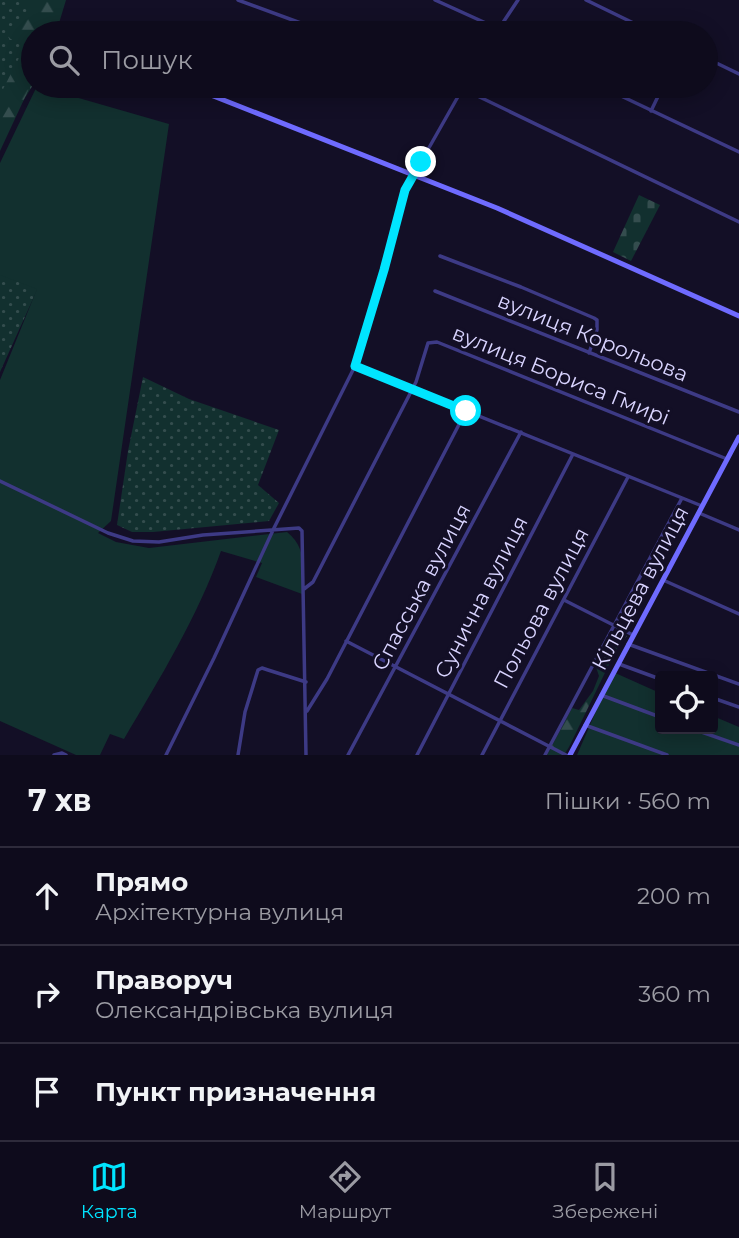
<!DOCTYPE html>
<html lang="uk">
<head>
<meta charset="utf-8">
<style>
	body { margin:0; font-family:Montserrat,sans-serif; background:#1c1929; color:#f1f3f6 }
	.controls { position:absolute; right:21px; bottom:21px; display:grid; overflow:hidden; border-radius:7px; box-shadow:0 4px 18px #0003 }
	.controls button { width:63px; height:63px; display:grid; place-items:center; padding:0; border:0; border-bottom:2px solid #2e2b3b; background:#0e0b1c; color:#f1f3f6; font:35px sans-serif }
	.stop { position:absolute; width:21px; height:21px; margin:-16px; border:5px solid #00e5ff; border-radius:50%; background:#fff }
	.stop.end { background:#00e5ff; border-color:#fff; box-shadow:0 2px 7px #0008 }
	.list { margin:0; padding:0; list-style:none }
	h2 { display:flex; justify-content:space-between; align-items:center; height:91px; margin:0; padding:0 28px; font-size:30px }
	h2 small { font-size:23px; font-weight:400; color:#9b9ba3 }
	.list li { display:grid; grid-template-columns:46px 1fr auto; gap:21px; align-items:center; box-sizing:border-box; height:98px; padding:0 28px; border-top:2px solid #2e2b3b }
	.list b { display:block; font-size:26px; white-space:nowrap }
	.list p { margin:0; font-size:23px; white-space:nowrap; color:#9b9ba3 }
	.list em { font-size:23px; font-style:normal; color:#9b9ba3 }
	.icon { flex:none; width:38px; height:38px; fill:none; stroke:currentColor; stroke-width:2; stroke-linecap:round; stroke-linejoin:round }
	.map { position:relative; flex:none; width:739px; height:755px; overflow:hidden }
	.search { position:absolute; background:#0e0b1c; box-shadow:0 4px 18px #0003; left:21px; right:21px; top:21px; height:77px; display:flex; align-items:center; gap:18px; box-sizing:border-box; padding:0 24px; border-radius:38px; color:#9b9ba3; font-size:26px }
	.sheet { height:385px; background:#0e0b1c }
	nav { display:flex; justify-content:space-around; align-items:center; box-sizing:border-box; height:98px; border-top:2px solid #2e2b3b; background:#0e0b1c; font-size:19px; color:#9b9ba3 }
	nav a { display:grid; justify-items:center; gap:4px }
	nav .on { color:#00e5ff }
	.map>svg:first-child { display:block }
	.grass { fill:url(#grass-dots) }
	.forest { fill:url(#forest-firs) }
	.cemetery { fill:url(#cemetery-stones) }
	.garden { fill:#12302f }
	.lines { fill:none; stroke-linecap:round; stroke-linejoin:round }
	.street { stroke:#3d3a85; stroke-width:3.5 }
	.secondary { stroke:#6f6bff; stroke-width:5 }
	.route { stroke:#00e5ff; stroke-width:9 }
	.labels { text-anchor:middle; dominant-baseline:central; stroke-width:6; stroke-linejoin:round; paint-order:stroke }
	.street-label { font-size:21px; fill:#d9d4ff; stroke:#130f26 }
</style>
</head>
<body>
<div class="map">
<svg width="739" height="755" viewBox="0 0 739 755">
	<defs>
		<pattern id="grass-dots" width="8" height="8" patternUnits="userSpaceOnUse" patternTransform="scale(1.75)"><rect width="8" height="8" fill="#12302f"/><path d="M2 2h.1M6 6h.1" fill="none" stroke="#344d4e" stroke-width="1.8" stroke-linecap="round"/></pattern>
		<pattern id="forest-firs" width="22" height="20" patternUnits="userSpaceOnUse" patternTransform="scale(1.75)"><rect width="22" height="20" fill="#12302f"/><path d="M5 1l3.5 6h-7zM16 11l3.5 6h-7z" fill="#344d4e"/></pattern>
		<pattern id="cemetery-stones" width="16" height="16" patternUnits="userSpaceOnUse" patternTransform="scale(1.75)"><rect width="16" height="16" fill="#12302f"/><path d="M2 7V4a2 2 0 0 1 4 0v3zM10 15v-3a2 2 0 0 1 4 0v3z" fill="#344d4e"/></pattern>
	</defs>
	<rect width="100%" height="100%" fill="#130f26"/>
	<path class="grass" d="M0 0H59L33 33V85L0 138Z
		M0 265 42 279 0 372Z
		M143 377 189 399 279 430 258 485 279 503 269 521 153 532H132L117 525 128 451Z"/>
	<path class="forest" d="M16 0H66L56 33H33V80L0 151V95L19 58 21 44 7 37 10 27 18 22H25L34 12Z
		M619 631 627 636 616 650 569 747 564 755H547L572 708 579 710 593 691 599 676 596 667 615 645Z"/>
	<path class="cemetery" d="M639 195 660 205 631 261 613 252Z"/>
	<path class="garden" d="M37 86 169 124 111 521 98 533 116 542 149 548 287 532C308 549 302 568 302 594L256 577 262 563 221 551C197 618 160 678 124 739L110 734 100 755H76L0 721V380L37 289 0 275V163Z
		M613 672 660 693V729H713V716L739 727V755H577Z"/>
	<g class="lines">
		<path class="street" d="M238 0 328 33
			M435 0 499 29
			M586 0 654 33
			M496 33 518 0
			M706 58 739 74
			M600 86 739 152
			M463 89 739 222
			M651 111 663 86
			M440 256 521 287 594 318 597 320V330L589 353
			M435 291 739 412
			M355 366 702 506
			M0 481 108 533 133 541 159 542 203 535 299 528 302 531 306 755
			M699 513 739 530
			M663 580 739 614
			M304 589 313 582 416 382 428 343 437 342 727 459
			M564 600 633 635
			M346 641 566 755
			M628 644 739 684
			M619 664 660 679
			M601 695 660 717
			M713 698 739 707
			M307 711 327 679 466 411
			M585 725 667 755
			M693 729 739 745
			M54 755 62 753 66 755
			M166 755 214 658 274 528 355 366 405 190 464 86
			M238 755 245 712 258 670 262 668 268 670 306 682
			M348 755 521 432
			M417 755 573 454
			M482 755 628 477
			M545 755 682 498"/>
		<path class="secondary" d="M188 86 497 208 739 316
			M570 755 739 437"/>
	</g>
	<g class="lines">
		<path class="route" d="M421 162 405 190 384 270 355 366 466 411"/>
	</g>
	<g class="labels">
		<g class="street-label">
			<text transform="translate(593 337) rotate(22)">вулиця Корольова</text>
			<text transform="translate(561 375) rotate(22)">вулиця Бориса Гмирі</text>
			<text transform="translate(421 587) rotate(-62)">Спасська вулиця</text>
			<text transform="translate(640 588) rotate(-62)">Кільцева вулиця</text>
			<text transform="translate(481 597) rotate(-63)">Сунична вулиця</text>
			<text transform="translate(541 608) rotate(-62)">Польова вулиця</text>
		</g>
	</g>
</svg>
<div class="controls">
<button><svg class="icon" aria-label="locate" viewBox="0 0 24 24"><circle cx="12" cy="12" r="6"/><path d="M12 2v4M12 18v4M2 12h4M18 12h4"/></svg></button>
</div>
<div class="stop" style="left:466px;top:411px"></div>
<div class="stop end" style="left:421px;top:162px"></div>
<div class="search"><svg class="icon" aria-label="search" viewBox="0 0 24 24"><circle cx="10" cy="10" r="6"/><path d="M15 15l6 6"/></svg>Пошук</div>
</div>
<section class="sheet">
<h2>7 хв<small>Пішки · 560 m</small></h2>
<ul class="list">
<li><svg class="icon" aria-label="ahead" viewBox="0 0 24 24"><path d="M12 20V5M6 11l6-6 6 6"/></svg><div><b>Прямо</b><p>Архітектурна вулиця</p></div><em>200 m</em></li>
<li><svg class="icon" aria-label="right" viewBox="0 0 24 24"><path d="M7 20v-9h11M14 6l5 5-5 5"/></svg><div><b>Праворуч</b><p>Олександрівська вулиця</p></div><em>360 m</em></li>
<li><svg class="icon" aria-label="arrive" viewBox="0 0 24 24"><path d="M6 21V4h12l-3 4 3 4H6"/></svg><div><b>Пункт призначення</b></div></li>
</ul>
</section>
<nav>
<a class="on"><svg class="icon" aria-label="map" viewBox="0 0 24 24"><path d="M3 6l6-2 6 2 6-2v14l-6 2-6-2-6 2zM9 4v14M15 6v14"/></svg>Карта</a>
<a><svg class="icon" aria-label="directions" viewBox="0 0 24 24"><path d="M12 3l9 9-9 9-9-9zM9 14v-3h6M13 9l2 2-2 2"/></svg>Маршрут</a>
<a><svg class="icon" aria-label="saved" viewBox="0 0 24 24"><path d="M7 4h10v16l-5-4-5 4z"/></svg>Збережені</a>
</nav>
</body>
</html>
